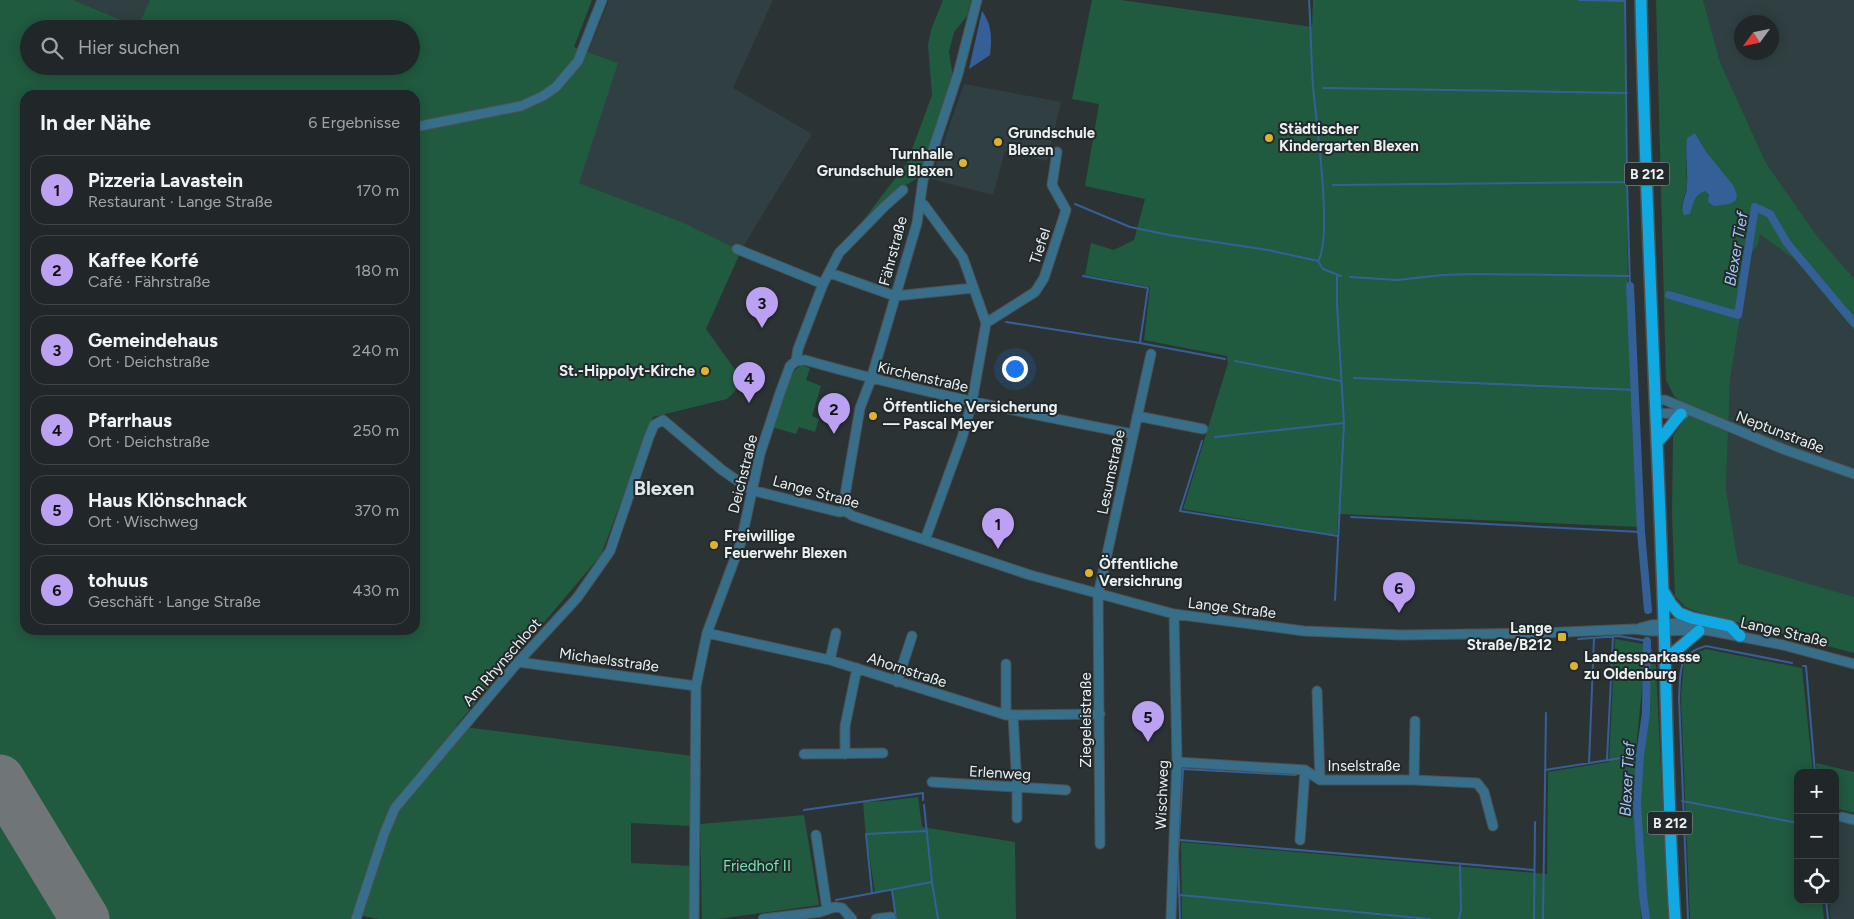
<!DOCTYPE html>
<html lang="de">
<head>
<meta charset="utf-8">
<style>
	body { margin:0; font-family:Figtree,sans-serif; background:#2d3234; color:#f1f3f6 }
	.controls { position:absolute; right:15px; bottom:15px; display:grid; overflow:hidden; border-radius:10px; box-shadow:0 2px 12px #0003 }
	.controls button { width:45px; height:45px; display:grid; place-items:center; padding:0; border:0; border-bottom:1px solid #3e4345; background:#212628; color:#f1f3f6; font:25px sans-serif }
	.compass { position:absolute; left:1734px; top:15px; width:45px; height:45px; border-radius:50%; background:#212628; box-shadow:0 2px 12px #0003; rotate:237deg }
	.you { position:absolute; left:1014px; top:368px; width:18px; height:18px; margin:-12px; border:4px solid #fff; border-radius:50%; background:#1a73e8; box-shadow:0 0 0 8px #1a73e833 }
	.badge { display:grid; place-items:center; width:32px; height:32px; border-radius:50%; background:#bca0f2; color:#111; font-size:16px; font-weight:700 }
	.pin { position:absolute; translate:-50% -41px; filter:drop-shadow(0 1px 2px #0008) }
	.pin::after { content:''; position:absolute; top:26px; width:18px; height:15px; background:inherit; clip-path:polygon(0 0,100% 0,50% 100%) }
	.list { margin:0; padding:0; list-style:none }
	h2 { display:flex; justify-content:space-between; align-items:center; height:65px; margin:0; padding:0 20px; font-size:21px }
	h2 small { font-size:16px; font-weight:400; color:#a2a5a8 }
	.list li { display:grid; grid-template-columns:32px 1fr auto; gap:15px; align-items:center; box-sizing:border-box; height:70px; margin:0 10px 10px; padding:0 10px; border:1px solid #3e4345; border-radius:15px }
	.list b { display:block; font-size:19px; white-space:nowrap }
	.list p { margin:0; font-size:16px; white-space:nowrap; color:#a2a5a8 }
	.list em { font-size:16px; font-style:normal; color:#a2a5a8 }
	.icon { flex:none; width:28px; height:28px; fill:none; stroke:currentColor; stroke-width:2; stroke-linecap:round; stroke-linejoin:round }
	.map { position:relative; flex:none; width:1854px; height:919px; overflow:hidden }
	.search { position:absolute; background:#212628; box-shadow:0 2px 12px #0003; left:20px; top:20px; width:400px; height:55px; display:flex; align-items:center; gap:12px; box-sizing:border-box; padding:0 18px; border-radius:28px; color:#a2a5a8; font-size:19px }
	.panel { position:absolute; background:#212628; box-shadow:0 2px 12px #0003; left:20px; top:90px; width:400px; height:545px; border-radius:15px }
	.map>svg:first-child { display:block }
	.built { fill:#304042; fill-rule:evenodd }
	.green { fill:#205a3f; fill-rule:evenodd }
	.water { fill:#356097 }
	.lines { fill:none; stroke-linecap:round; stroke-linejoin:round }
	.stream { stroke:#356097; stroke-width:2 }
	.canal { stroke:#356097; stroke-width:8 }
	.runway { stroke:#707678; stroke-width:49 }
	.minor-casing { stroke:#4b5153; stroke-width:11 }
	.major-casing { stroke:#4b5153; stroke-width:14 }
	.minor { stroke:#376f8a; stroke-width:9 }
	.major { stroke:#11a9e1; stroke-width:11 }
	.poi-dot { fill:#dcb233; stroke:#22292b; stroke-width:2 }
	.labels { text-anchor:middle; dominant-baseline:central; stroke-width:4; stroke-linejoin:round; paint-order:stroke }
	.shield { fill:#22292b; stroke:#afb4b5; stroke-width:1 }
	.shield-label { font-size:14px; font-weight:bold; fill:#ebf0f0 }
	.poi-label { font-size:15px; font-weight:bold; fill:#ebf0f0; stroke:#22292b; text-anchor:start }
	.street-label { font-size:15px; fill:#ebf0f0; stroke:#22292b }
	.park-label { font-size:15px; fill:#75e7af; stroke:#22292b }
	.water-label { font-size:16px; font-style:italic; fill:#a3c7f8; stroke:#22292b }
	.district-label { font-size:20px; font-weight:bold; fill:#dde7e8; stroke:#22292b }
</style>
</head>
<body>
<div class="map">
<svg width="1854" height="919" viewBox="0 0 1854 919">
	<rect width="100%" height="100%" fill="#2c3335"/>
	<path class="built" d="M73 0H150L139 27Z
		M609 0H773L733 88 812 134 756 225 741 251 682 222 576 182 617 63 588 52Z
		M1703 0H1854V292L1766 163 1720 62ZM1742 22H1772V52H1742Z
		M964 84 1061 102 1047 161 1005 151 993 195 931 179Z
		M1760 233 1795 260 1854 330V597L1738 564 1726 489 1730 380 1750 255 1758 245Z
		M1835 815 1854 821V919H1831L1829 900H1835Z"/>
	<path class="green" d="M0 0H73L138 27 150 0H592L574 47 618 63 579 183 682 222 741 251 706 329 744 382 727 399 653 417 601 555 456 726 693 756V826L631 823V863L692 866 691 919H379L358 915 357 919H0ZM29 29H411V66H29ZM25 95H415V630H25Z
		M943 0H971L967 16 954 32 949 52 953 77 919 177 903 187 848 240 907 163 932 95 928 45 931 30Z
		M1092 0H1121L1312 27 1313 0H1624L1628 278 1639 527 1338 514 1337 534H1329L1183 509 1228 363 1227 356 1144 340 1150 287 1085 275 1091 243 1114 250 1134 240 1145 199 1085 186 1099 104 1072 99Z
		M1656 0H1703L1720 62 1766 163 1816 235 1854 279V330L1795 260 1760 234 1758 245 1750 255 1730 380 1726 489 1738 563 1854 597V653L1695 611 1685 607 1675 596 1672 515 1673 436 1681 425 1685 405 1674 396 1666 380ZM1695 133 1707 153 1711 205 1709 195 1705 190 1701 191 1681 209 1687 186 1686 147Z
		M801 365 810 368 806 380 821 386 812 416 819 419 815 432 799 427 796 434 772 427 794 371Z
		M1615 639 1643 644 1646 647 1635 759 1641 919H1182L1181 842 1547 874 1548 772 1609 762Z
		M1650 642 1656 667 1668 919H1649L1645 884 1640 806 1642 759 1650 712Z
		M1706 649 1802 668 1813 773H1798V900H1822L1824 919H1690L1681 697 1684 662 1689 656Z
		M1816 763 1854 772V813L1835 808V773H1817Z
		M918 797 922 827 1015 842 1016 919H896L892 890 875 893 865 827 863 802 884 801Z
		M804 815 819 905 718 919H702L700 824Z"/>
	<path class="water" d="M982 11C992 25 992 38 990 55L969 69Z
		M1695 133 1707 153 1733 185 1737 195 1735 201 1729 204 1714 206 1708 202 1709 195 1705 191C1694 194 1693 205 1690 214L1684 215C1679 205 1687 196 1687 185 1688 169 1685 154 1687 138Z"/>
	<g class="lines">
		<path class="stream" d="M1309 0C1311 29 1311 58 1313 87 1316 120 1333 238 1318 261
			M1579 0 1624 1
			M1625 0 1627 182 1630 286
			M1323 88 1627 93
			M1333 185 1627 182
			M1075 204 1130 227 1169 235 1268 250 1318 261 1323 269 1341 276
			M1083 276 1148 288 1140 342
			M1350 277 1397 280 1443 275 1477 274 1630 276
			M1006 322 1140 343 1225 359
			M1235 361 1341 381
			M1354 378 1635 390
			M1215 437 1344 423
			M1202 441 1180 511 1338 536
			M1351 517 1641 532
			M1335 600 1344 423 1337 305V275
			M1578 639 1619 636 1647 641
			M1803 666H1806L1815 773
			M1607 760 1613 637
			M1589 763 1594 638
			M1545 770 1640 755
			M1682 801 1798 823
			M924 805 932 882 938 919
			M804 810 923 793V800
			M1180 840 1534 870
			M892 890 896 919
			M872 893 866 834 926 831
			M1180 895 1430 919
			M836 900 932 882
			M1826 900 1828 919
			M1180 919 1178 855 1183 769 1296 775
			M1459 919 1461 910 1460 864
			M1534 919 1535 822
			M1543 919 1546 713
			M1688 919 1679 698C1681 672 1676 654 1706 646L1792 663"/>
		<path class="canal" d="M1630 286 1641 532 1648 610
			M1669 295 1738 315 1755 207 1770 214 1787 243 1854 323
			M1646 919 1643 895 1637 804 1640 755 1646 713 1647 641"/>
		<path class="runway" d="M0 779 85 919"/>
		<g class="minor-casing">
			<path id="minor" d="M415 127 521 106 543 96 556 87 578 61 602 0
				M920 202 924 205 963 258 986 323 972 402 962 438 925 540
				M737 249 823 284
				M830 273 895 296 973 288
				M986 323 1035 292 1044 278 1066 210 1052 185 1057 152
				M796 361 805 360C913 391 1022 412 1132 434
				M1656 400H1665L1783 449 1854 474
				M1657 413 1684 414
				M1137 416 1203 429
				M845 511 844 501 860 408 871 379 917 223 923 180 958 74 977 0
				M1640 628 1651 625 1680 623 1706 630 1783 645 1854 664
				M707 633 830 660 1006 715 1100 714
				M830 660 836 633
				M518 662 696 686
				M897 682 912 636
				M1317 691 1320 780
				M1006 715V664
				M1013 715 1017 787V818
				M804 754 883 753
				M845 754V726L857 668
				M1177 762 1305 770 1320 780H1414L1477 783 1484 792 1493 826
				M1414 780 1415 721
				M932 782 1066 790
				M1842 817 1854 820
				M816 835 827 909
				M1300 840 1305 770
				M1100 844 1098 595 1151 354
				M1171 918 1177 762 1174 614
				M356 919 384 834 395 808 518 662 577 598 610 551 649 437 654 425 663 420 722 470 751 490 839 512 845 511 853 516 1030 575 1174 614 1304 631 1401 635 1542 633 1634 629 1651 631 1706 630
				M694 919 696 686 707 633 741 542 760 454 780 393 790 366 796 361 798 349 823 284 839 253 885 206 903 190
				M763 919 820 912 835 907 842 908 852 919
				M876 919 891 917"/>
		</g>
		<g class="major-casing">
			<path id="major" d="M1641 0C1645 189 1655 379 1662 568 1667 685 1667 802 1675 919
				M1658 441C1667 433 1672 423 1681 414
				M1664 592 1671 604 1679 613 1692 618 1730 626 1740 636
				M1665 660 1699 631"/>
		</g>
		<use href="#minor" class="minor"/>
		<use href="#major" class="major"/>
	</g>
	<g class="poi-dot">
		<circle cx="1269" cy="138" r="5"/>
		<circle cx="998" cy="142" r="5"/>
		<circle cx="963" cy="163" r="5"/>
		<circle cx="705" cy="371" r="5"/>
		<circle cx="873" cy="416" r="5"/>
		<circle cx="714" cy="545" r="5"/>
		<circle cx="1089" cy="573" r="5"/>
		<rect x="1557" y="632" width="10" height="10" rx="2.5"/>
		<circle cx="1574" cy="666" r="5"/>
	</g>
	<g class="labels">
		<g class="shield">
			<rect x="1624.5" y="162.5" width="45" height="23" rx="4"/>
			<rect x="1647.5" y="811.5" width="45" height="23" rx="4"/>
		</g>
		<g class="shield-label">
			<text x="1647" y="174">B 212</text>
			<text x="1670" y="823">B 212</text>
		</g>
		<g class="poi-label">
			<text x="1279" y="129">Städtischer<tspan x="1279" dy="17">Kindergarten Blexen</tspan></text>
			<text x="1008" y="133">Grundschule<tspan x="1008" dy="17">Blexen</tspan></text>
			<text x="953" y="154" text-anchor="end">Turnhalle<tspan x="953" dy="17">Grundschule Blexen</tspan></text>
			<text x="695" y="371" text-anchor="end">St.-Hippolyt-Kirche</text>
			<text x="883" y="407">Öffentliche Versicherung<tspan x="883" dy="17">— Pascal Meyer</tspan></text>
			<text x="724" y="536">Freiwillige<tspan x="724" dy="17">Feuerwehr Blexen</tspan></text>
			<text x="1099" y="564">Öffentliche<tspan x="1099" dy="17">Versichrung</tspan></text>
			<text x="1552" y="628" text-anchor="end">Lange<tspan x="1552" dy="17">Straße/B212</tspan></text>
			<text x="1584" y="657">Landessparkasse<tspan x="1584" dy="17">zu Oldenburg</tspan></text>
		</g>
		<g class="street-label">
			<text transform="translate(1040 246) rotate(-72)">Tiefel</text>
			<text transform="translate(893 251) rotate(-75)">Fährstraße</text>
			<text transform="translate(923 377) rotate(13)">Kirchenstraße</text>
			<text transform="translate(1780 432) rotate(21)">Neptunstraße</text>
			<text transform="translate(1111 472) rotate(-78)">Lesumstraße</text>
			<text transform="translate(743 474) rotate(-76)">Deichstraße</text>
			<text transform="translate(816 492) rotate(15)">Lange Straße</text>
			<text transform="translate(1232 608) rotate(7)">Lange Straße</text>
			<text transform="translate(1784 632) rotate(13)">Lange Straße</text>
			<text transform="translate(609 660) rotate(8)">Michaelsstraße</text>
			<text transform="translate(502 662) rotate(-49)">Am Rhynschloot</text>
			<text transform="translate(907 670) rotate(18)">Ahornstraße</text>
			<text transform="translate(1086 720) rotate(-90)">Ziegeleistraße</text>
			<text x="1364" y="766">Inselstraße</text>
			<text transform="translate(1000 773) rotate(3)">Erlenweg</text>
			<text transform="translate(1162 795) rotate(-88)">Wischweg</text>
		</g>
		<g class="park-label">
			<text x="757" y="866">Friedhof II</text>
		</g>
		<g class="water-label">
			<text transform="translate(1736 249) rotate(-80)">Blexer Tief</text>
			<text transform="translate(1627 779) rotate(-87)">Blexer Tief</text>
		</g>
		<g class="district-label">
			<text x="664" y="488">Blexen</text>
		</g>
	</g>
</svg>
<div class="controls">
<button>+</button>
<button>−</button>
<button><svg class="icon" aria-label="locate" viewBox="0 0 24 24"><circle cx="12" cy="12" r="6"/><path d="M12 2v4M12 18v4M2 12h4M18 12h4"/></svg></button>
</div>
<svg class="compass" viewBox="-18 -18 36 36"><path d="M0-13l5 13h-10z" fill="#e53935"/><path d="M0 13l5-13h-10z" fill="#a2a5a8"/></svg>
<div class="you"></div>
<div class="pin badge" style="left:998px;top:549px">1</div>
<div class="pin badge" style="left:834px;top:434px">2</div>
<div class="pin badge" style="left:762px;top:328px">3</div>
<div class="pin badge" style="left:749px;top:403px">4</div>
<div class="pin badge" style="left:1148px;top:742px">5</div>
<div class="pin badge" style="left:1399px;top:613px">6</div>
<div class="search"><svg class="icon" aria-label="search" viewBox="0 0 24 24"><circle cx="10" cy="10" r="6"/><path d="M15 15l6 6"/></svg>Hier suchen</div>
<section class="panel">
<h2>In der Nähe<small>6 Ergebnisse</small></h2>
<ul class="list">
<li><span class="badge">1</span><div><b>Pizzeria Lavastein</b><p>Restaurant · Lange Straße</p></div><em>170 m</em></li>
<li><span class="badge">2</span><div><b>Kaffee Korfé</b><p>Café · Fährstraße</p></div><em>180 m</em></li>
<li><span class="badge">3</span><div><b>Gemeindehaus</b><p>Ort · Deichstraße</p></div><em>240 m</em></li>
<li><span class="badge">4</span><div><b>Pfarrhaus</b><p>Ort · Deichstraße</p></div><em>250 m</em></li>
<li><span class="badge">5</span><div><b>Haus Klönschnack</b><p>Ort · Wischweg</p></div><em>370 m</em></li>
<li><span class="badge">6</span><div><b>tohuus</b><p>Geschäft · Lange Straße</p></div><em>430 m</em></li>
</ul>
</section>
</div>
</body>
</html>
